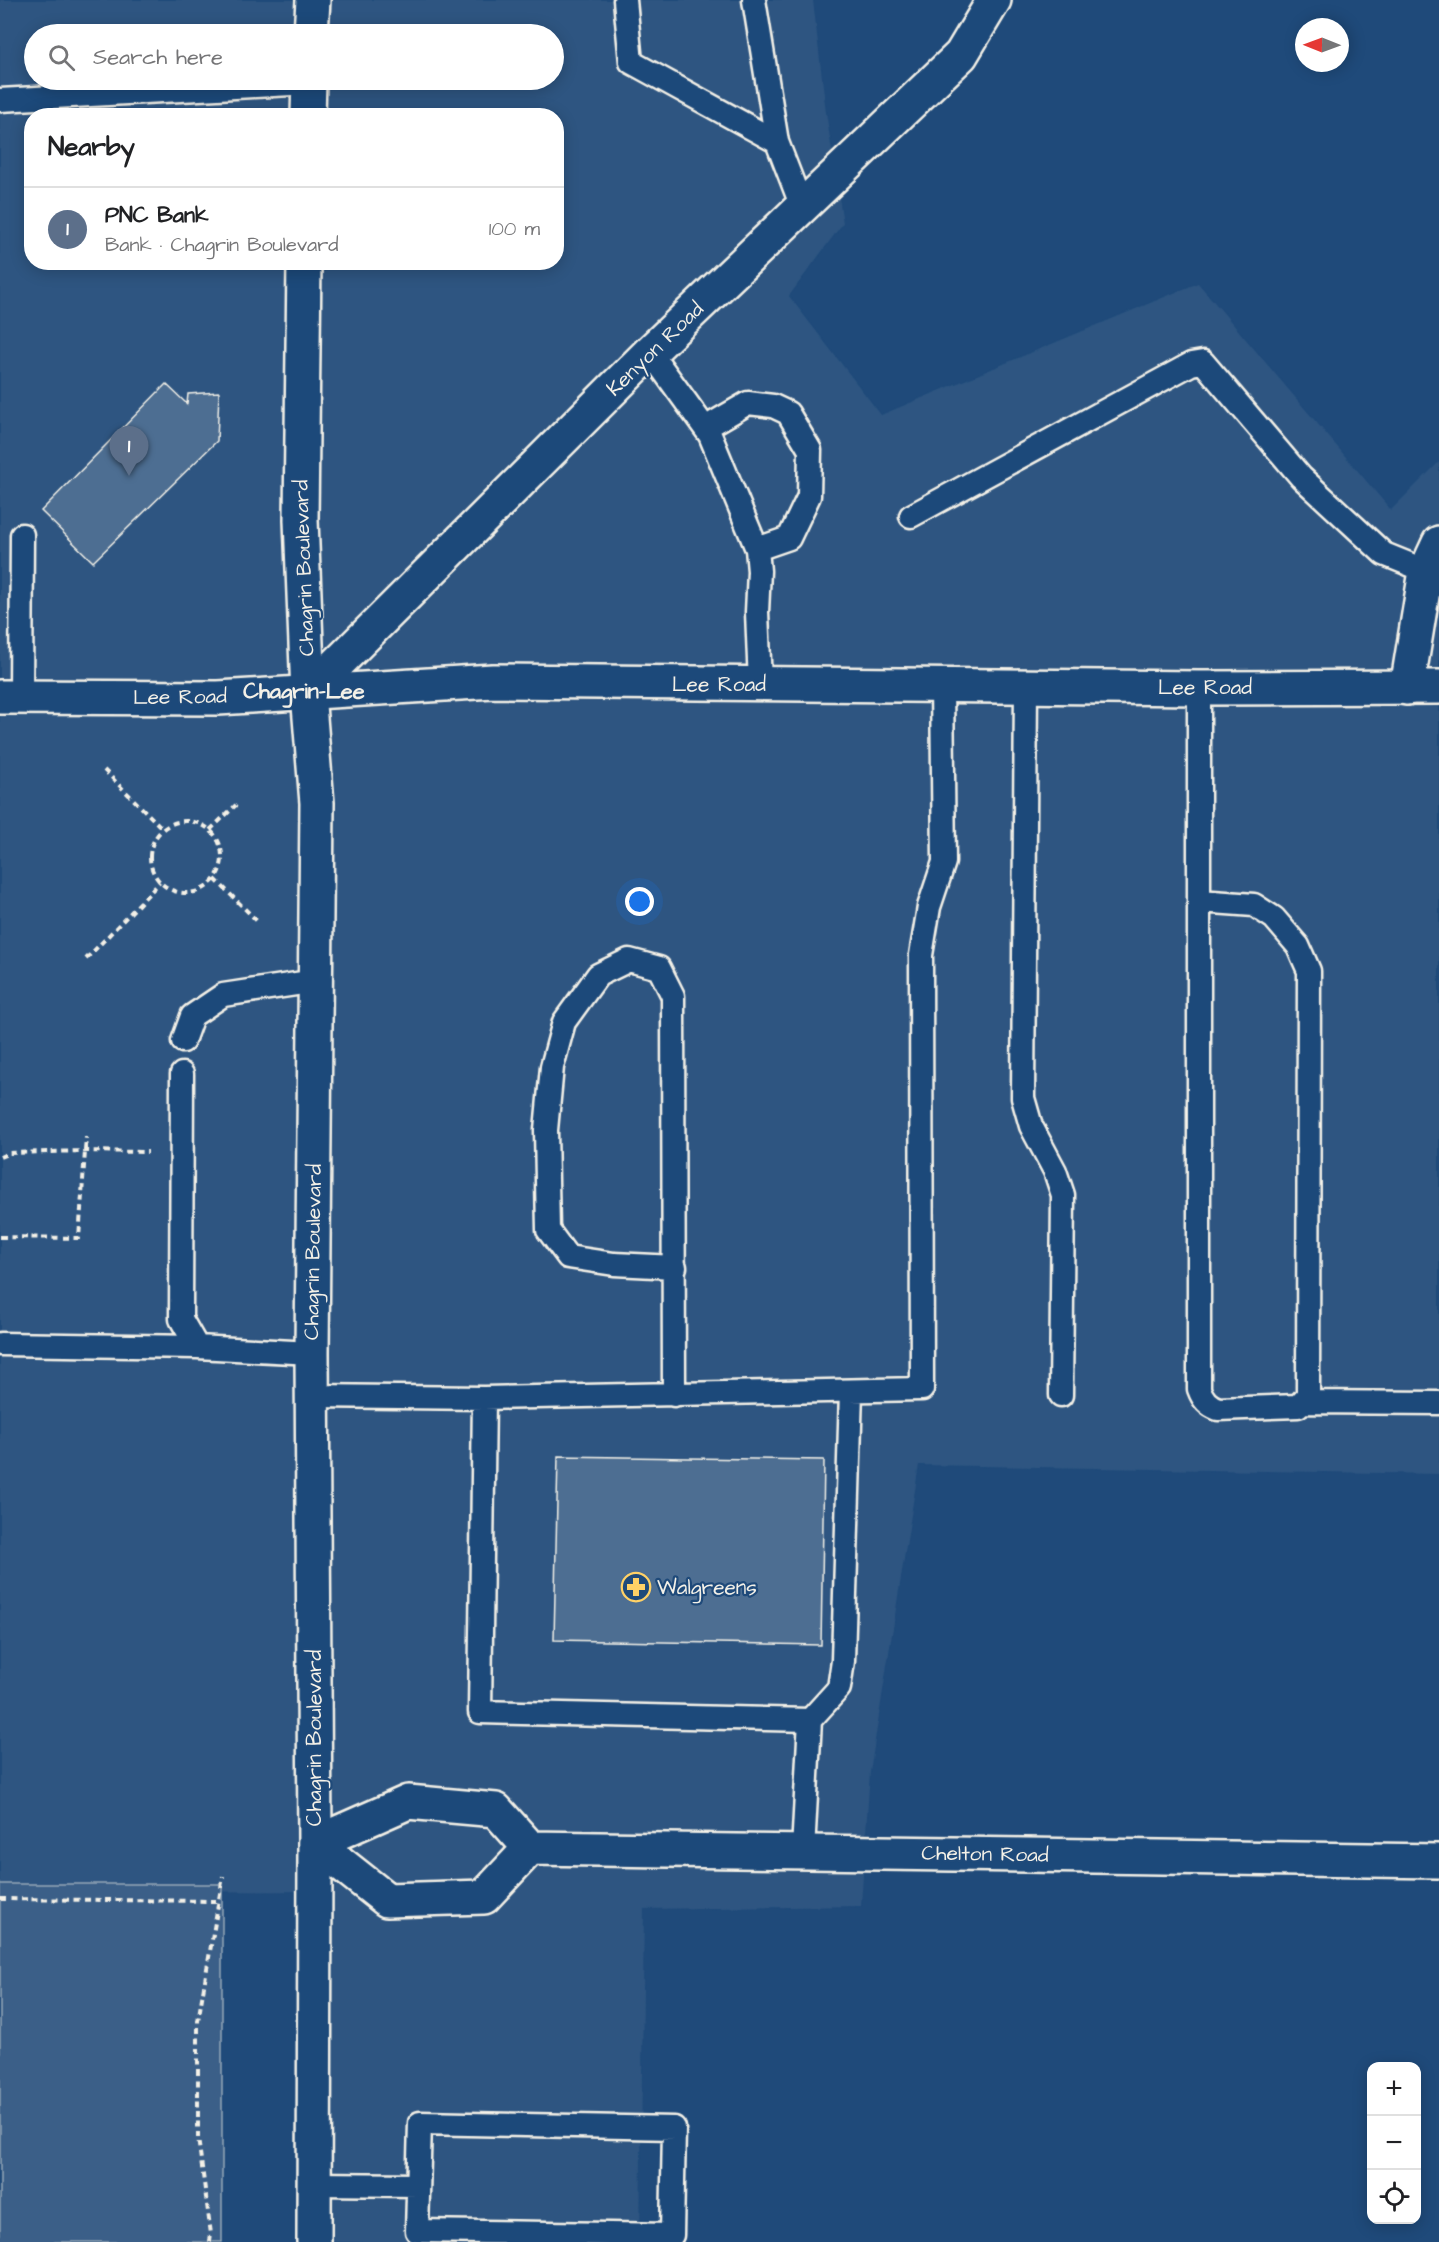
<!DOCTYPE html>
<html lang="en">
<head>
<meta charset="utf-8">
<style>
	body { margin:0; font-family:"Architects Daughter",sans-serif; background:#f2f2f2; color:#202124 }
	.controls { position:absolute; right:18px; bottom:18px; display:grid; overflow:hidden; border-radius:12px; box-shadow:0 3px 15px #0003 }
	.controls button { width:54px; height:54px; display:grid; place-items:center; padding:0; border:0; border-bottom:2px solid #e0e0e0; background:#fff; color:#202124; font:30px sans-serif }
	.compass { position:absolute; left:1295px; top:18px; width:54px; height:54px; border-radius:50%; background:#fff; box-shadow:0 3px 15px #0003; rotate:271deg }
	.you { position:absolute; left:640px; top:902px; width:21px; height:21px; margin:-15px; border:4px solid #fff; border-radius:50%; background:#1a73e8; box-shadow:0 0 0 9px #1a73e833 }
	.badge { display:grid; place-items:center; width:39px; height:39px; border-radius:50%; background:#847042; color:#fff; font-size:20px; font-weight:700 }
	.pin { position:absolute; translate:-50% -50px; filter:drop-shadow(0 2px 3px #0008) }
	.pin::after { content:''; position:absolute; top:32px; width:21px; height:18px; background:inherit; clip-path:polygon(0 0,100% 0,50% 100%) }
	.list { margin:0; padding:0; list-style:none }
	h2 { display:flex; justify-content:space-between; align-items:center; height:78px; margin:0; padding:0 24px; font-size:26px }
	h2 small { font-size:20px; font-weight:400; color:#757577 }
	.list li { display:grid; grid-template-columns:39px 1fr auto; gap:18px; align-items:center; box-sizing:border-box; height:84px; padding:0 24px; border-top:2px solid #e0e0e0 }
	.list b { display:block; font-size:22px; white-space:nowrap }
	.list p { margin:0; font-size:20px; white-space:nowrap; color:#757577 }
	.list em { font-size:20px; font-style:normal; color:#757577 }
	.icon { flex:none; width:33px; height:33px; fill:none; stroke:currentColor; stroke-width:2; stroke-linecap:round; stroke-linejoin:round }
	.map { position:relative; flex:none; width:1439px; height:2242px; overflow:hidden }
	.search { position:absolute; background:#fff; box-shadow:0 3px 15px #0003; left:24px; top:24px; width:540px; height:66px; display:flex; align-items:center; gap:15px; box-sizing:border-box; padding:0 21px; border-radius:33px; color:#757577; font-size:22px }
	.panel { position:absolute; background:#fff; box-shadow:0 3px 15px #0003; left:24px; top:108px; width:540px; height:162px; border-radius:24px }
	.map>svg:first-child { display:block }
	.built { fill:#2d5581; fill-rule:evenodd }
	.green { fill:#3a5f88; stroke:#97a8b8; stroke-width:1.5 }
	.building { fill:#4d6e92; stroke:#f4f1e8; stroke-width:1.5 }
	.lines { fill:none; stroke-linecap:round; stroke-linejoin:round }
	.lane-casing { stroke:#f4f1e8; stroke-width:27 }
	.street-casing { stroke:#f4f1e8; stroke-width:38 }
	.secondary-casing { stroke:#f4f1e8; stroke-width:38 }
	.primary-casing { stroke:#f4f1e8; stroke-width:38 }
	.path { stroke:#f4f1e8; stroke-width:4; stroke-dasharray:6 4.5; stroke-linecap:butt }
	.lane { stroke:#1f4a7a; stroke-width:22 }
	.street { stroke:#1f4a7a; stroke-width:33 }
	.secondary { stroke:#1f4a7a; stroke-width:33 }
	.primary { stroke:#1f4a7a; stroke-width:33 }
	.labels { text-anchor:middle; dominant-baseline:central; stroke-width:4.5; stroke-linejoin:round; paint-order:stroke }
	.street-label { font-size:21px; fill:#f4f1e8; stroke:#1f4a7a }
	.poi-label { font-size:21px; fill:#f4f1e8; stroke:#1f4a7a; text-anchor:start }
	.neighbourhood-label { font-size:22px; font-weight:bold; fill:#f4f1e8; stroke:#1f4a7a }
</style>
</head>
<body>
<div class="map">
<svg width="1439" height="2242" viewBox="0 0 1439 2242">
	<rect width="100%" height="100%" fill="#1f4a7a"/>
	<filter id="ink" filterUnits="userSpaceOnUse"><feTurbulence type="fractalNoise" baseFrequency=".0167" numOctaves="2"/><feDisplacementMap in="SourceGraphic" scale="12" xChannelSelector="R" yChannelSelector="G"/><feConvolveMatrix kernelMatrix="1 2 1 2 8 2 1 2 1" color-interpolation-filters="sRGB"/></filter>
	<g filter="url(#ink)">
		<path class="built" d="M0 0H813L826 112 843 223 789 296 881 415 1198 283 1391 510 1439 462V1474L919 1465 870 1772 861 1906 644 1909 640 2242H314L315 1891 0 1893ZM34 34H554V80H34ZM32 116H556V262H32Z"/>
		<path class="green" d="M0 1884H222V2242H0Z"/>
		<path class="building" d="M166 384 187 404 188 394 219 392 217 441 93 562 41 511Z
			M558 1456 824 1460 821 1645 554 1640Z"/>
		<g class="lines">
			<g class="lane-casing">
				<path id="lane" d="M625 0 631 62 777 142
					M754 0 777 142 802 207
					M0 100 309 83
					M650 352 710 435 757 549 759 571 757 612 760 684
					M705 428 748 403 773 406 788 413 810 450 809 496 789 538 757 549
					M911 516 1191 364 1203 362 1301 477 1384 554 1426 571
					M1026 685 1023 1098 1031 1126 1055 1171 1063 1195 1061 1395
					M1199 688V1389C1203 1400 1208 1405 1218 1409L1298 1406 1308 1395 1309 971 1298 946 1274 918 1254 905 1199 901
					M21 697 22 535
					M183 1041 192 1016 223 995 316 981
					M182 1074 181 1319 197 1347
					M0 1344 197 1347 312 1353
					M674 1395 673 996 659 968 629 960 598 975 564 1022 552 1067 546 1130 548 1230 568 1257 614 1264 675 1267
					M312 1396 484 1398 922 1389 921 955 929 907 944 862 942 684
					M484 1398 480 1712 810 1720
					M1304 1402 1439 1403
					M803 1851 810 1720 839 1688 843 1661 851 1391
					M420 2123 674 2128 672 2235 417 2231Z
					M314 2184 418 2185"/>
			</g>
			<g class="street-casing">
				<path id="street" d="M1407 688 1426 571 1439 543
					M308 693 650 352 961 55 994 0
					M530 1848 484 1897 387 1900 315 1843 408 1802 496 1810 530 1848 1439 1861"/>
			</g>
			<g class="secondary-casing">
				<path id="secondary" d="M0 697 218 698 493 681 1199 688 1439 687"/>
			</g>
			<g class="primary-casing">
				<path id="primary" d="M311 34 313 0
					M308 116 309 80
					M304 262 301 520 308 693 317 803 312 1353 315 1843 314 2242"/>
			</g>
			<path class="path" d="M104 770 163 829
				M150 857a36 36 0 1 1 72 0a36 36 0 1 1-72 0Z
				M210 830 236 805
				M215 879 257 921
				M86 959 160 882
				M0 1157 9 1153 85 1151 148 1152
				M0 1237 79 1238 86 1137
				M0 1899 218 1901
				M210 2242 211 2234 198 2138V2021L223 1876"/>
			<use href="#lane" class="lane"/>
			<use href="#street" class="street"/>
			<use href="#secondary" class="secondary"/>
			<use href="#primary" class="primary"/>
		</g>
	</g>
	<defs>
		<g id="pharmacy-ring" transform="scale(1.5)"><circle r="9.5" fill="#1f4a7a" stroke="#ffd166" stroke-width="1.5"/><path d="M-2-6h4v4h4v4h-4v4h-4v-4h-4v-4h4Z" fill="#ffd166"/></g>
	</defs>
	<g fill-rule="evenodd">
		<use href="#pharmacy-ring" x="636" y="1587"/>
	</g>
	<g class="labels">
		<g class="street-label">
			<text transform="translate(655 349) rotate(-44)">Kenyon Road</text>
			<text transform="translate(304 568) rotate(-92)">Chagrin Boulevard</text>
			<text x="719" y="684">Lee Road</text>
			<text x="1205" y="687">Lee Road</text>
			<text transform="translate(180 697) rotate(-1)">Lee Road</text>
			<text transform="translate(313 1252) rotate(-89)">Chagrin Boulevard</text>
			<text transform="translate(314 1738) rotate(-90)">Chagrin Boulevard</text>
			<text transform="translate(985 1854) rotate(1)">Chelton Road</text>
		</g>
		<g class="poi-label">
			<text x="657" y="1587">Walgreens</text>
		</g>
		<g class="neighbourhood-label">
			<text x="304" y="691">Chagrin-Lee</text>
		</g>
	</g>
</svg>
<div class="controls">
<button>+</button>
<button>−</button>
<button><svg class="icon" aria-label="locate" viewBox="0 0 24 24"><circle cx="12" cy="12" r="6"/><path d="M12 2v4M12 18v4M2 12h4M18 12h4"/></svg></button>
</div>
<svg class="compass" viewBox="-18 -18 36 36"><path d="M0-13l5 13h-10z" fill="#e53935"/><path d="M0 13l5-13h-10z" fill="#757577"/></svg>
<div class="you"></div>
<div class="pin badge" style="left:129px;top:476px;background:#5c6f8a">1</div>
<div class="search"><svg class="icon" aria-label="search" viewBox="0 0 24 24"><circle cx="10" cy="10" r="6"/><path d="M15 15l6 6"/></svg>Search here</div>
<section class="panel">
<h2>Nearby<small></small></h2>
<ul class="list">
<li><span class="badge" style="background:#5c6f8a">1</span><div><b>PNC Bank</b><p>Bank · Chagrin Boulevard</p></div><em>100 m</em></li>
</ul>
</section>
</div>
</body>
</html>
